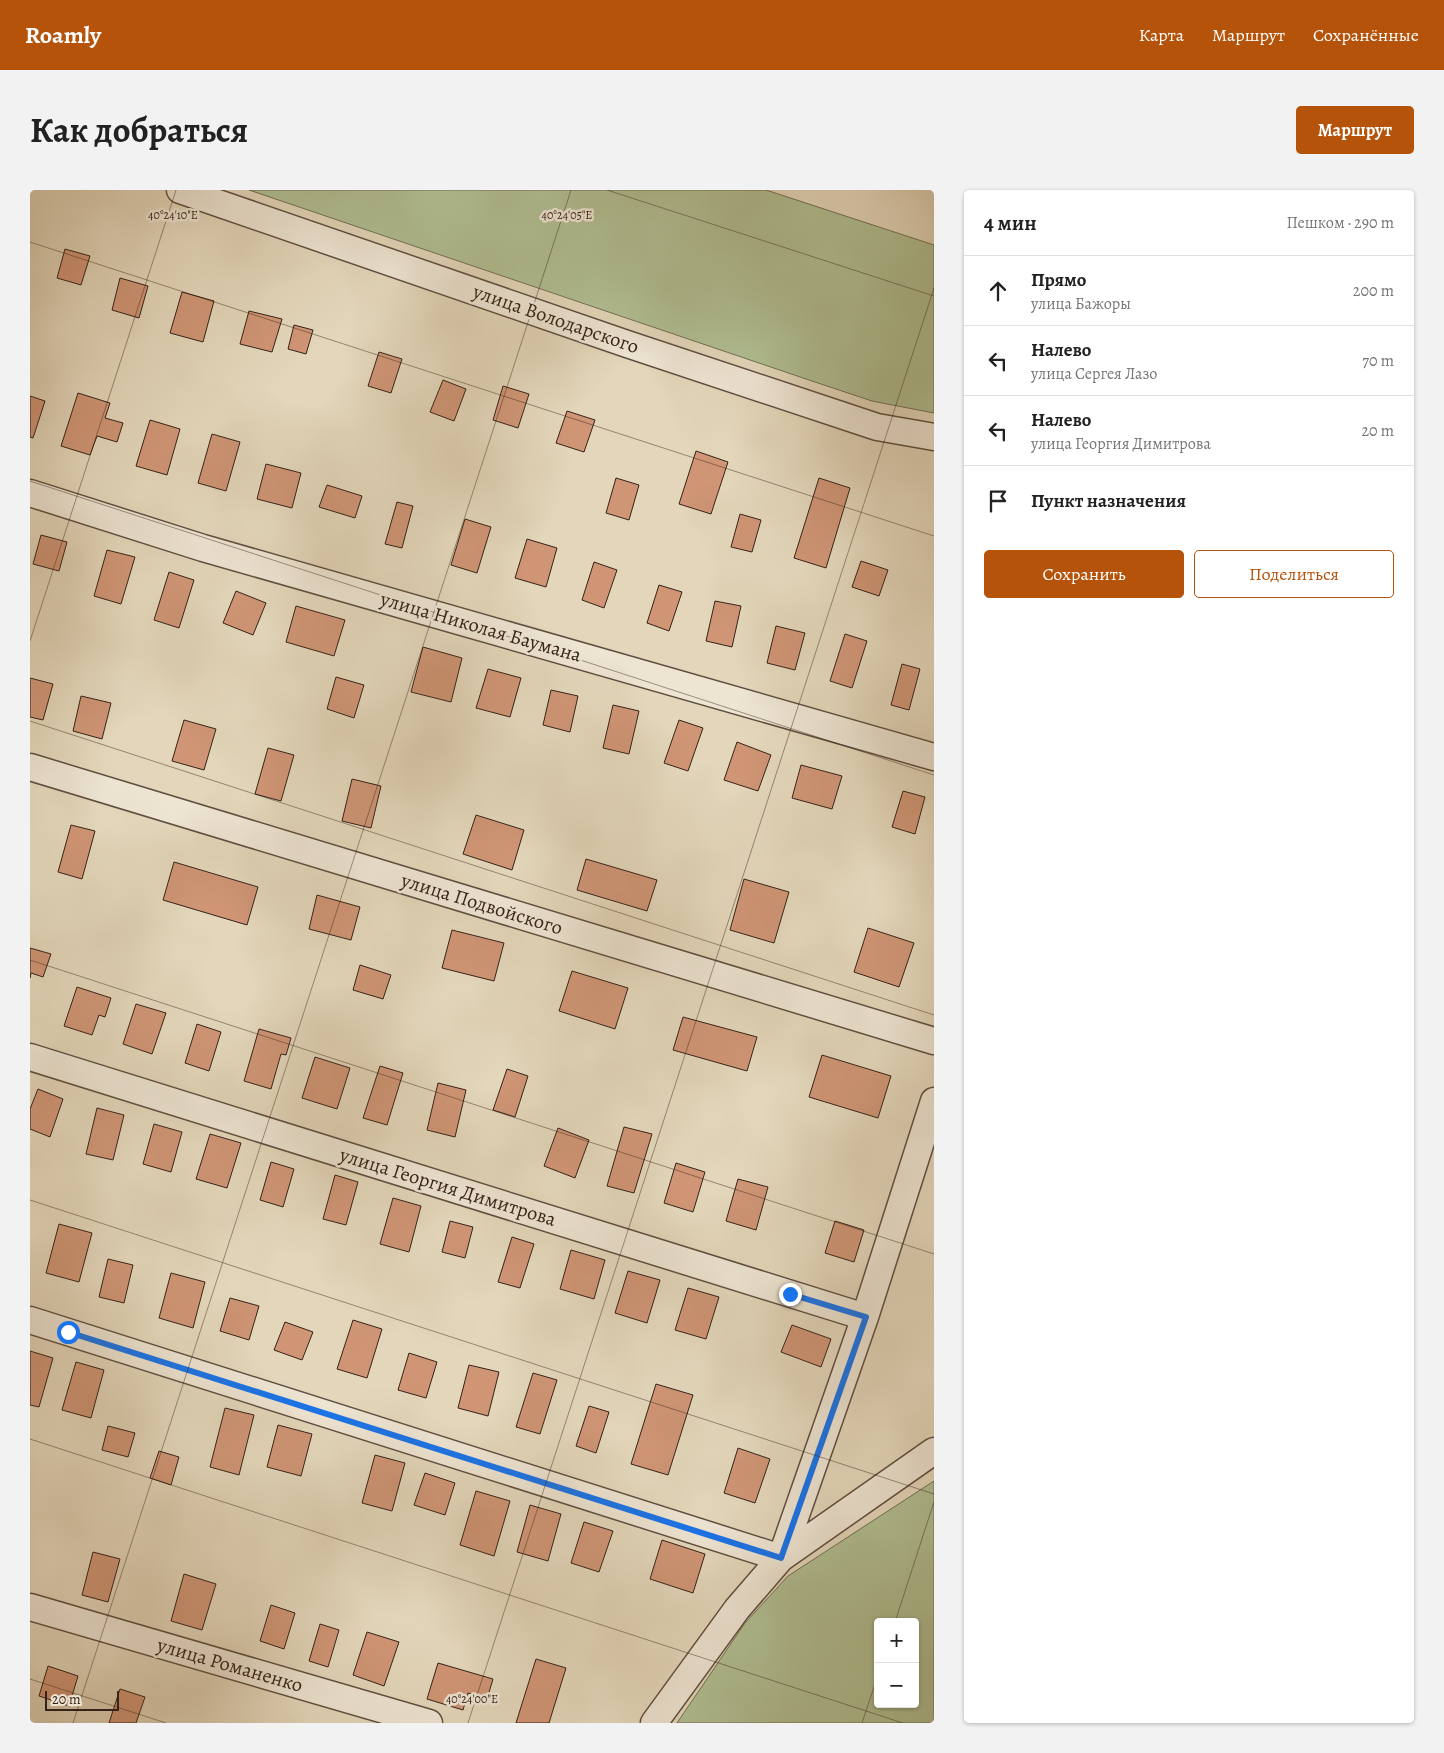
<!DOCTYPE html>
<html lang="ru">
<head>
<meta charset="utf-8">
<style>
	body { margin:0; font-family:Alegreya,serif; background:#f2f2f2; color:#222 }
	.controls { position:absolute; right:15px; bottom:15px; display:grid; overflow:hidden; border-radius:5px; box-shadow:0 1px 4px #0004 }
	.controls button { width:45px; height:45px; display:grid; place-items:center; padding:0; border:0; border-bottom:1px solid #e0e0e0; background:#fff; color:#222; font:25px sans-serif }
	.scale { position:absolute; left:15px; bottom:12px; width:74px; box-sizing:border-box; padding-left:5px; border:2px solid #352218; border-top:0; font-size:14px; line-height:18px; white-space:nowrap; color:#352218; -webkit-text-stroke:4px #ede4d2; paint-order:stroke }
	.stop { position:absolute; width:15px; height:15px; margin:-11px; border:4px solid #1a73e8; border-radius:50%; background:#fff }
	.stop.end { background:#1a73e8; border-color:#fff; box-shadow:0 1px 5px #0008 }
	.list { margin:0; padding:0; list-style:none }
	h2 { display:flex; justify-content:space-between; align-items:center; height:65px; margin:0; padding:0 20px; font-size:21px }
	h2 small { font-size:16px; font-weight:400; color:#767676 }
	.list li { display:grid; grid-template-columns:32px 1fr auto; gap:15px; align-items:center; box-sizing:border-box; height:70px; padding:0 20px; border-top:1px solid #e0e0e0 }
	.list b { display:block; font-size:19px; white-space:nowrap }
	.list p { margin:0; font-size:16px; white-space:nowrap; color:#767676 }
	.list em { font-size:16px; font-style:normal; color:#767676 }
	.actions { display:flex; gap:10px; padding:15px 20px }
	.actions a { flex:1; padding:11px 0; border:1px solid #b45309; border-radius:5px; text-align:center; font-size:18px; color:#b45309 }
	.actions .main { background:#b45309; color:#fff }
	.icon { flex:none; width:28px; height:28px; fill:none; stroke:currentColor; stroke-width:2; stroke-linecap:round; stroke-linejoin:round }
	.map { position:relative; flex:none; width:904px; height:1533px; overflow:hidden; border-radius:5px }
	header { display:flex; align-items:center; gap:30px; box-sizing:border-box; height:70px; padding:0 25px; background:#b45309; color:#fff }
	header strong { font-size:24px }
	nav { display:flex; gap:28px; margin-inline-start:auto; font-size:18px }
	.intro { display:flex; align-items:center; justify-content:space-between; box-sizing:border-box; height:120px; padding:0 30px }
	h1 { margin:0; font-size:35px }
	.button { padding:12px 22px; border-radius:5px; background:#b45309; color:#fff; font-size:18px; font-weight:700 }
	main { display:flex; gap:30px; padding:0 30px }
	aside { flex:1; background:#fff; border-radius:5px; box-shadow:0 1px 4px #0004 }
	.map>svg:first-child { display:block }
	.green { fill:#b0be92; stroke:#727055; fill-rule:evenodd }
	.building { fill:#cf9575; stroke:#352218 }
	.lines { fill:none; stroke-linecap:round; stroke-linejoin:round }
	.minor-casing { stroke:#604f40; stroke-width:29 }
	.minor { stroke:#ede4d2; stroke-width:26 }
	.route { stroke:#1a73e8; stroke-width:6 }
	.ticks { fill:none; stroke:#352218; stroke-width:1; stroke-opacity:0.45 }
	.labels { text-anchor:middle; dominant-baseline:central; stroke-width:5; stroke-linejoin:round; paint-order:stroke }
	.street-label { font-size:20px; fill:#352218; stroke:#ede4d2 }
	.ticks-label { font-size:12px; text-anchor:middle; fill:#352218; stroke:#ede4d2; stroke-width:5; stroke-linejoin:round; paint-order:stroke }
</style>
</head>
<body>
<header>
<strong>Roamly</strong>
<nav><a>Карта</a><a>Маршрут</a><a>Сохранённые</a></nav>
</header>
<div class="intro"><h1>Как добраться</h1><a class="button">Маршрут</a></div>
<main>
<div class="map">
<svg width="904" height="1533" viewBox="0 0 904 1533">
	<rect width="100%" height="100%" fill="#e3d6ba"/>
	<filter id="stains"><feTurbulence type="fractalNoise" baseFrequency=".004" numOctaves="4"/><feColorMatrix values="0 0 0 0 .2 0 0 0 0 .09 0 0 0 0 .02 0 0 0 .5 -.17"/></filter>
	<radialGradient id="worn" r=".72"><stop offset=".6" stop-color="#630" stop-opacity="0"/><stop offset="1" stop-color="#630" stop-opacity=".3"/></radialGradient>
	<path class="green" d="M219 0H736L904 55V223L842 211 782 191Z
		M904 1291V1533H647L715 1433 758 1386ZM848 1432H885V1514H848Z"/>
	<path class="building" d="M35 59 60 66 51 95 27 88Z
		M90 88 118 96 109 128 82 120Z
		M152 102 184 111 173 152 140 143Z
		M219 121 252 129 242 162 210 154Z
		M264 135 283 140 276 164 258 159Z
		M349 162 372 169 361 203 338 196Z
		M413 190 436 199 424 231 400 222Z
		M473 196 499 204 488 238 463 230Z
		M48 203 80 213 75 228 93 233 87 252 67 246 60 265 31 256Z
		M0 206 15 211 3 248 0 247Z
		M537 221 565 230 554 262 526 253Z
		M120 230 150 239 137 285 106 276Z
		M182 244 210 252 196 301 168 293Z
		M666 261 698 272 681 324 649 314Z
		M236 274 271 283 262 318 227 309Z
		M586 288 609 295 599 330 576 323Z
		M789 288 820 298 796 378 764 368Z
		M297 295 332 306 325 328 289 317Z
		M367 312 383 316 372 358 355 354Z
		M710 324 731 330 722 362 701 357Z
		M435 329 461 337 447 383 421 375Z
		M11 345 37 352 29 381 3 374Z
		M497 349 527 358 516 397 485 388Z
		M77 360 105 367 91 414 64 406Z
		M831 371 858 380 849 406 822 397Z
		M564 372 587 380 574 418 552 410Z
		M139 382 164 390 149 438 124 430Z
		M629 395 652 402 639 441 617 433Z
		M206 401 236 413 223 445 193 433Z
		M685 411 711 416 702 457 676 451Z
		M266 416 315 430 304 466 256 452Z
		M746 436 775 443 765 480 737 473Z
		M815 444 837 451 822 498 800 491Z
		M393 457 432 468 421 512 381 502Z
		M872 474 890 479 879 520 861 515Z
		M458 479 491 488 480 527 446 518Z
		M306 487 334 495 324 528 297 519Z
		M0 488 23 494 13 530 0 527Z
		M521 500 548 506 540 542 513 535Z
		M51 506 81 513 72 549 43 541Z
		M583 515 609 521 599 564 573 558Z
		M154 530 186 539 174 580 142 571Z
		M649 530 673 538 658 581 634 573Z
		M707 552 741 565 728 601 694 590Z
		M238 558 264 565 251 611 225 604Z
		M771 575 812 586 802 619 762 608Z
		M322 589 351 596 341 638 312 631Z
		M873 601 895 607 885 644 862 637Z
		M446 625 494 640 482 680 433 664Z
		M41 635 65 641 52 689 28 682Z
		M556 669 627 690 617 721 547 700Z
		M144 672 228 697 217 735 133 710Z
		M714 689 759 702 744 753 700 740Z
		M287 705 330 717 321 750 279 739Z
		M838 738 884 753 869 797 824 782Z
		M422 740 474 753 464 791 412 778Z
		M0 758 21 764 13 787 1 783 0 788Z
		M330 775 361 785 353 809 323 800Z
		M542 781 598 798 585 839 529 821Z
		M47 797 81 808 75 827 69 825 62 845 34 836Z
		M106 814 136 823 122 864 93 854Z
		M653 827 727 847 717 881 643 860Z
		M167 834 191 842 179 881 155 873Z
		M229 839 261 848 256 865 251 864 241 899 214 891Z
		M792 865 861 886 848 928 779 907Z
		M285 867 320 878 307 919 272 908Z
		M350 876 373 883 357 935 333 928Z
		M477 879 498 886 485 927 463 920Z
		M408 893 436 900 425 947 397 940Z
		M8 899 33 909 20 947 0 939V919Z
		M67 918 94 925 83 970 56 964Z
		M124 934 152 942 141 982 113 974Z
		M594 937 622 944 604 1003 577 996Z
		M528 938 559 950 545 988 514 976Z
		M180 944 211 953 197 998 166 989Z
		M241 972 264 979 253 1017 230 1010Z
		M646 973 675 982 663 1022 634 1013Z
		M305 985 328 992 316 1035 293 1029Z
		M708 989 738 997 726 1040 696 1031Z
		M363 1008 391 1016 379 1062 350 1054Z
		M420 1031 443 1037 435 1068 412 1062Z
		M805 1031 834 1040 824 1072 795 1063Z
		M29 1034 62 1043 49 1092 16 1083Z
		M482 1047 504 1054 490 1098 468 1092Z
		M541 1060 575 1070 564 1109 530 1099Z
		M78 1069 103 1075 94 1113 69 1107Z
		M598 1081 630 1090 617 1133 585 1123Z
		M141 1083 175 1092 163 1138 129 1128Z
		M658 1098 689 1107 676 1149 645 1140Z
		M200 1108 229 1116 219 1150 190 1141Z
		M323 1130 352 1139 337 1188 307 1179Z
		M255 1132 283 1142 272 1170 244 1160Z
		M762 1135 801 1149 791 1177 751 1162Z
		M0 1161 23 1168 9 1217 0 1215Z
		M379 1163 407 1172 396 1208 368 1200Z
		M46 1172 74 1180 61 1228 32 1220Z
		M439 1175 469 1182 458 1226 428 1218Z
		M503 1183 527 1190 510 1244 486 1237Z
		M626 1194 663 1205 638 1285 601 1274Z
		M559 1216 579 1222 566 1263 546 1256Z
		M195 1218 224 1225 209 1285 180 1277Z
		M248 1235 282 1244 271 1286 237 1277Z
		M78 1236 105 1243 98 1267 72 1260Z
		M708 1258 740 1269 725 1313 694 1303Z
		M129 1261 149 1267 141 1295 120 1288Z
		M345 1265 375 1273 362 1321 332 1313Z
		M395 1283 425 1293 415 1325 384 1315Z
		M446 1301 480 1311 464 1366 430 1355Z
		M500 1315 531 1324 518 1371 487 1362Z
		M554 1332 583 1341 569 1382 541 1373Z
		M632 1350 675 1364 663 1403 620 1389Z
		M63 1362 90 1369 78 1412 52 1405Z
		M154 1384 186 1394 172 1440 141 1431Z
		M241 1415 265 1423 254 1459 230 1451Z
		M290 1434 309 1440 298 1477 279 1471Z
		M337 1442 369 1452 354 1496 323 1485Z
		M506 1469 536 1478 519 1533H486Z
		M408 1473 463 1489 457 1509 438 1503 433 1520 397 1509Z
		M18 1476 48 1486 39 1516 9 1506Z
		M90 1499 115 1507 106 1533H79Z"/>
	<g class="lines">
		<g class="minor-casing">
			<path id="minor" d="M150 0 597 154 847 237 904 247
				M0 303 173 358 904 567
				M0 577 904 851
				M0 867 835 1127
				M0 1130 751 1368 904 1261
				M0 1417 399 1533
				M624 1533 707 1419 751 1368 835 1127 904 911"/>
		</g>
		<use href="#minor" class="minor"/>
	</g>
	<g class="lines">
		<path class="route" d="M38 1142 751 1368 836 1127 760 1104"/>
	</g>
	<path class="ticks" d="M577 0 904 106M0 52 904 346M0 291 904 585M0 451 146 0M0 531 904 825M0 770 904 1064M0 1010 904 1304M0 1249 873 1533M865 1432 904 1312M0 1489 136 1533M43 1533 541 0M438 1533 904 98M832 1533 848 1485"/>
	<g class="labels">
		<g class="street-label">
			<text transform="translate(526 129) rotate(19)">улица Володарского</text>
			<text transform="translate(451 437) rotate(16)">улица Николая Баумана</text>
			<text transform="translate(452 714) rotate(17)">улица Подвойского</text>
			<text transform="translate(418 997) rotate(17)">улица Георгия Димитрова</text>
			<text transform="translate(200 1475) rotate(16)">улица Романенко</text>
		</g>
	</g>
	<g class="ticks-label">
		<text x="143" y="29">40°24'10"E</text>
		<text x="537" y="29">40°24'05"E</text>
		<text x="442" y="1513">40°24'00"E</text>
	</g>
	<rect width="100%" height="100%" filter="url(#stains)"/>
	<rect width="100%" height="100%" fill="url(#worn)"/>
</svg>
<div class="controls">
<button>+</button>
<button>−</button>
</div>
<div class="scale">20 m</div>
<div class="stop" style="left:38px;top:1142px"></div>
<div class="stop end" style="left:760px;top:1104px"></div>
</div>
<aside>
<h2>4 мин<small>Пешком · 290 m</small></h2>
<ul class="list">
<li><svg class="icon" aria-label="ahead" viewBox="0 0 24 24"><path d="M12 20V5M6 11l6-6 6 6"/></svg><div><b>Прямо</b><p>улица Бажоры</p></div><em>200 m</em></li>
<li><svg class="icon" aria-label="left" viewBox="0 0 24 24"><path d="M17 20v-9H6M10 6l-5 5 5 5"/></svg><div><b>Налево</b><p>улица Сергея Лазо</p></div><em>70 m</em></li>
<li><svg class="icon" aria-label="left" viewBox="0 0 24 24"><path d="M17 20v-9H6M10 6l-5 5 5 5"/></svg><div><b>Налево</b><p>улица Георгия Димитрова</p></div><em>20 m</em></li>
<li><svg class="icon" aria-label="arrive" viewBox="0 0 24 24"><path d="M6 21V4h12l-3 4 3 4H6"/></svg><div><b>Пункт назначения</b></div></li>
</ul>
<div class="actions"><a class="main">Сохранить</a><a>Поделиться</a></div>
</aside>
</main>
</body>
</html>
